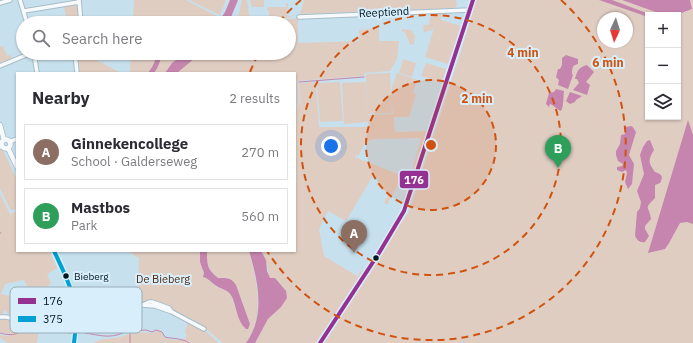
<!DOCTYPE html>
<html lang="en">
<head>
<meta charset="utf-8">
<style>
	body { margin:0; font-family:"IBM Plex Sans",sans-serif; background:#f2f2f3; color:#2b2b33 }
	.controls { position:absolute; right:12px; top:12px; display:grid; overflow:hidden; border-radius:0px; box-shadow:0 1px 3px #0004 }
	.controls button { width:36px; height:36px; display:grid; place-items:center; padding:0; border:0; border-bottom:1px solid #e1e1e2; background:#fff; color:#2b2b33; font:20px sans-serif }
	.compass { position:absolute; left:597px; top:12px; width:36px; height:36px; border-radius:50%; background:#fff; box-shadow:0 1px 3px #0004; rotate:184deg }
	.you { position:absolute; left:331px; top:146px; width:14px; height:14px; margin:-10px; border:3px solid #fff; border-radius:50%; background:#1a73e8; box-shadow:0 0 0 6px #1a73e833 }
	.badge { display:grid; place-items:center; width:26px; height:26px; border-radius:50%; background:#ea580c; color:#fff; font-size:13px; font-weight:700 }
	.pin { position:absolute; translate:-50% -33px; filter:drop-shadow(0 1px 2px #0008) }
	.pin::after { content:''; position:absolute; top:21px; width:14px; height:12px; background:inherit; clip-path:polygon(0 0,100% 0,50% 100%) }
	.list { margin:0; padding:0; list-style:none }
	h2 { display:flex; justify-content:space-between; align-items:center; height:52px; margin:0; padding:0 16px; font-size:17px }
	h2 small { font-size:13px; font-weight:400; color:#7c7c81 }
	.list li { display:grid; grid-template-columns:26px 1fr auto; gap:12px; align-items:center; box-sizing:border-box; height:56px; margin:0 8px 8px; padding:0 8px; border:1px solid #e1e1e2; border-radius:0px }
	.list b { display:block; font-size:15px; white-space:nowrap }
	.list p { margin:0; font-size:13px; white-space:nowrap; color:#7c7c81 }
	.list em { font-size:13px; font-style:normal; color:#7c7c81 }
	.icon { flex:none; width:22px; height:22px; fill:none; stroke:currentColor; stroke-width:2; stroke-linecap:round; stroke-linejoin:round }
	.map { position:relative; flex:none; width:693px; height:343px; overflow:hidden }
	.search { position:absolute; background:#fff; box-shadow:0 1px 3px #0004; left:16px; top:16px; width:280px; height:44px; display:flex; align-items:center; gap:10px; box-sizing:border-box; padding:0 14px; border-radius:22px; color:#7c7c81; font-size:15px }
	.panel { position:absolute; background:#fff; box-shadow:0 1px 3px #0004; left:16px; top:72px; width:280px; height:180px; border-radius:0px }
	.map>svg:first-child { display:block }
	.green { fill:#e0cdc2; fill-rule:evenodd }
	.water { fill:#c685ae }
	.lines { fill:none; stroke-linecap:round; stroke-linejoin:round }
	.stream { stroke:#c685ae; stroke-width:1 }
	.river { stroke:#c685ae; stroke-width:5 }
	.minor-casing { stroke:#a7bdc8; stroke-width:5.5 }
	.major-casing { stroke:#a7bdc8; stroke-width:6 }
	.minor { stroke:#f7fafc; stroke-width:3.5 }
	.major { stroke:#f7fafc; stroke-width:4.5 }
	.bus-1-casing { stroke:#d8effb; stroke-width:7 }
	.bus-2-casing { stroke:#d8effb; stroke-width:7 }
	.bus-1 { stroke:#953192; stroke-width:4 }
	.bus-2 { stroke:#009fd4; stroke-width:4 }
	.ring { fill:none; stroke:#d1520e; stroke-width:2; stroke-dasharray:7 5 }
	.bus-dot { fill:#001620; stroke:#d8effb; stroke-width:1.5 }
	.labels { text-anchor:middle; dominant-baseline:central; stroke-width:4; stroke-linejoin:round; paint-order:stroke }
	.bus-label { font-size:10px; fill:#001620; stroke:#d8effb; text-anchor:start }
	.street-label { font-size:11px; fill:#001620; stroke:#d8effb }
	.park-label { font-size:11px; fill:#522a10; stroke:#d8effb }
	.key { fill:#d8effb; stroke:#97aeb9; stroke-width:1 }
	.key-label { font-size:11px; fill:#001620 }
	.centre { fill:#d1520e; stroke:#d8effb; stroke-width:2 }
	.ring-label { font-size:12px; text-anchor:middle; font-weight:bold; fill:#d1520e; stroke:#d8effb; stroke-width:4; stroke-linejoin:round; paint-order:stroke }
	.line-badge { stroke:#d8effb; stroke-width:1.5 }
	.badge-label { font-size:11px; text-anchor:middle; font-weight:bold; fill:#fff }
</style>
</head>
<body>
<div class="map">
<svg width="693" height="343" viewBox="0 0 693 343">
	<rect width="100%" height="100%" fill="#c7e0ed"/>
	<path class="green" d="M134 0H186L221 18 218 23H133Z
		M189 0H226L220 15Z
		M242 0H247L250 21 267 19V21L241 23V19L238 18Z
		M250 0H264V7H252Z
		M304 0H456L457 5 455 8 300 14Z
		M476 0H693V343H255L268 319 273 315C271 294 271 269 261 251H295V73H177L178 72 201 53H289V23L269 22 298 18V43L359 41V30L379 28V41H399L397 59 390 71 364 73V76L297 81 298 83 299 103 297 104 298 110V104H300L299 83 316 82 319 127H368V122L344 124 342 83 366 82 368 115 393 114 391 99 392 113 368 114 366 74 390 73 391 98 392 87 397 73 417 80 413 93 416 95 409 117H394C394 123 395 127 395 132L429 131 416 172 412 171 421 138 373 139 366 142 358 156 356 155 355 157 403 176 387 205 384 202 389 194 376 185 379 178 373 176 346 221 328 211 319 229 324 256 357 276 362 270 366 271 409 212 462 48ZM648 15H678V117H648ZM603 18H627V42H603Z
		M286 3H288L287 17 297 14 288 18 269 21V11H267L268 7H286Z
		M77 4 79 23H67L64 7Z
		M431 12H442L441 20 461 26 448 64 425 57 437 19 433 30 424 32 423 25H429Z
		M402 29 411 30 415 35 414 45 409 44C410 39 405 37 405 31L402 32Z
		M3 46 7 56 11 55 12 59 0 63V47Z
		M78 53H83L121 73H80Z
		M131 53H185L172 63 165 73H130Z
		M403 59 416 63 412 77 399 73Z
		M426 63 446 69 442 83 421 76Z
		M340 82 343 121 320 122 317 83Z
		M2 148 17 180V208L11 211 0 189V149Z
		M0 194 10 214 17 211V251H50L57 268 47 274 51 284 31 294 24 280 5 284 1 294 24 299 49 300 44 324 10 317 7 312 4 310 1 320 4 318 74 333V335L49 330H39L37 343H8L0 338V335L10 336 8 334 0 332Z
		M130 251H200V262L205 277 217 287 226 290 231 295 234 305 249 326 250 324 241 298 229 278H218C208 269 207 265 207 251H249C257 282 265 313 247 342L246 343H223L199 323 175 312C172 307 160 303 154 302 150 301 143 303 138 302L139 258 135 256Z
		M186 320 204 330 219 343H94C104 337 104 340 114 338 120 338 124 335 130 334L132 332 152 333 157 331 161 332 164 338 173 340H184L187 335 185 332 187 326Z"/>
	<path class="water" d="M230 0H238L229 22 218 23 225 12Z
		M599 0H612L652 15H648V17Z
		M622 0H690L692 9 676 15H664Z
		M185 53H201L177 73H165L172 63Z
		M566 55 578 59V64C572 65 572 69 572 74L573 75 568 89 558 85 559 80 556 77 558 69H560L562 65V58Z
		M587 65 594 72 586 82 590 85 587 95 573 90 579 83 577 79H575C577 71 579 67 587 65Z
		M556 89 564 91C563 98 564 106 561 111 557 110 555 106 550 104L549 107 546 104 549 93 554 92Z
		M570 92 582 96 576 100 575 102 570 104 566 101Z
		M688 120 693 135V224L687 222 680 223 669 243 665 249 648 253Z
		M632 126 636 132 629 155 634 164 632 184 628 189 625 182 627 173 626 170 622 172 617 170V167L622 166 623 164 618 161 616 155V151L620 144 621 135 625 134V127Z
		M650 140 654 150C648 160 648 162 655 172 661 174 664 176 660 183L655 185V198C643 210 649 205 651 219L645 226V229L649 236 645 242C640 243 637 240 635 236L637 212 640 208 641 202 637 191 644 174 640 155 643 147 647 141Z
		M200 251H207C207 265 207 269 218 278 226 278 231 277 236 285L250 324 248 329H246C236 320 237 306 231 295 227 289 220 289 215 285 211 282 208 278 203 277L204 273 200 262Z
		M249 251H261L266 260 267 271 270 278H275L286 291 287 298 281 307 268 319 255 343H246C266 315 258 281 249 251Z"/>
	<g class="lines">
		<path class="stream" d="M299 82 364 77
			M0 233H1
			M130 331 146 330 152 332 156 330 162 332 165 337C173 339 183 338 189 343
			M0 333C15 337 17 334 29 325L50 328
			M85 333C99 335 109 339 123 333
			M130 334V343"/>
		<path class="river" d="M161 23 164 21 171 23
			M151 73C155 68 160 59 157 53"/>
		<g class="minor-casing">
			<path id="minor" d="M20 0 27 23
				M79 0 81 23
				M0 3 10 0
				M24 11 79 2
				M299 17 470 10
				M34 53 37 73
				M75 53 77 73
				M0 66 31 53
				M9 142 17 139
				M0 147 2 146
				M76 300 155 306 172 312 204 329
				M145 304 149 302H152L169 308 172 312
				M0 317H6L76 332
				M320 343 379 253 404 211 473 0"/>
		</g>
		<g class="major-casing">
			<path id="major" d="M0 125 4 140
				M1.5 144a4.5 4.5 0 1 1 9 0a4.5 4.5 0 1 1-9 0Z
				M8 148 17 167
				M54 251C71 287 82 301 74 343"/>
		</g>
		<use href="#minor" class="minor"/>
		<use href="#major" class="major"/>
		<g class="bus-1-casing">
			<path id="bus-1" d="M320 343 379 253 404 211 473 0"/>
		</g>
		<g class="bus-2-casing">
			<path id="bus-2" d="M54 251C71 287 80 302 74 343"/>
		</g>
		<use href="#bus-1" class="bus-1"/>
		<use href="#bus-2" class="bus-2"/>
	</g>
	<circle cx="431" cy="145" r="65" fill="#d1520e" fill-opacity=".12"/>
	<g class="ring">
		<circle cx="431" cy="145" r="65"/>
		<circle cx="431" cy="145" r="130"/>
		<path d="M250 72A195 195 0 0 1 259 53M279 22A195 195 0 0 1 301 0M561 0A195 195 0 1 1 267 251"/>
	</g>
	<g class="bus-dot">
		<circle cx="376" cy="258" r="3.5"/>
		<circle cx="66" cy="276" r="3.5"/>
	</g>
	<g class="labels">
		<g class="bus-label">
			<text x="74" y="276">Bieberg</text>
		</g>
		<g class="street-label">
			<text transform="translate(384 12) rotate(-3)">Reeptiend</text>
		</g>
		<g class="park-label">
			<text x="163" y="279">De Bieberg</text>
		</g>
	</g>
	<rect x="10" y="287" width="132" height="46" rx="6" class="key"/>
	<rect x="18" y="298" width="18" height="6" fill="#953192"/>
	<rect x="18" y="316" width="18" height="6" fill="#009fd4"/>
	<g class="key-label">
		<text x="43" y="305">176</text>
		<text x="43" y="323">375</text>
	</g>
	<circle cx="431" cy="145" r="6" class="centre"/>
	<g class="ring-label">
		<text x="523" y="57">4 min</text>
		<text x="608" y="67">6 min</text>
		<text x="477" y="103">2 min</text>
	</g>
	<rect class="line-badge" x="399" y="170" width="30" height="19" rx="4" fill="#953192"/>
	<g class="badge-label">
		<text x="414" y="184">176</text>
	</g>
</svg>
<div class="controls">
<button>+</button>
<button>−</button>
<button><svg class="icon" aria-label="layers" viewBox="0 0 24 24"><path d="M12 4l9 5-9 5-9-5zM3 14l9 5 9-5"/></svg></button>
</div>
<svg class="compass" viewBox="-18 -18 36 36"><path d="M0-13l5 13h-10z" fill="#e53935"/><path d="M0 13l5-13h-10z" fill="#7c7c81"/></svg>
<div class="you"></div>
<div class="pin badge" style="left:354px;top:253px;background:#8d6e63">A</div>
<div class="pin badge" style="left:558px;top:168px;background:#2e9e5b">B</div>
<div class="search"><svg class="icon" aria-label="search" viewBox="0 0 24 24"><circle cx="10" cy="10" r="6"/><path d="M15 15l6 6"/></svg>Search here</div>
<section class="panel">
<h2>Nearby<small>2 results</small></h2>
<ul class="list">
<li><span class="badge" style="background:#8d6e63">A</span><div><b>Ginnekencollege</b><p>School · Galderseweg</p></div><em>270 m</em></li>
<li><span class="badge" style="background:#2e9e5b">B</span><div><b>Mastbos</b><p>Park</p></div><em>560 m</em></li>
</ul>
</section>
</div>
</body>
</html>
